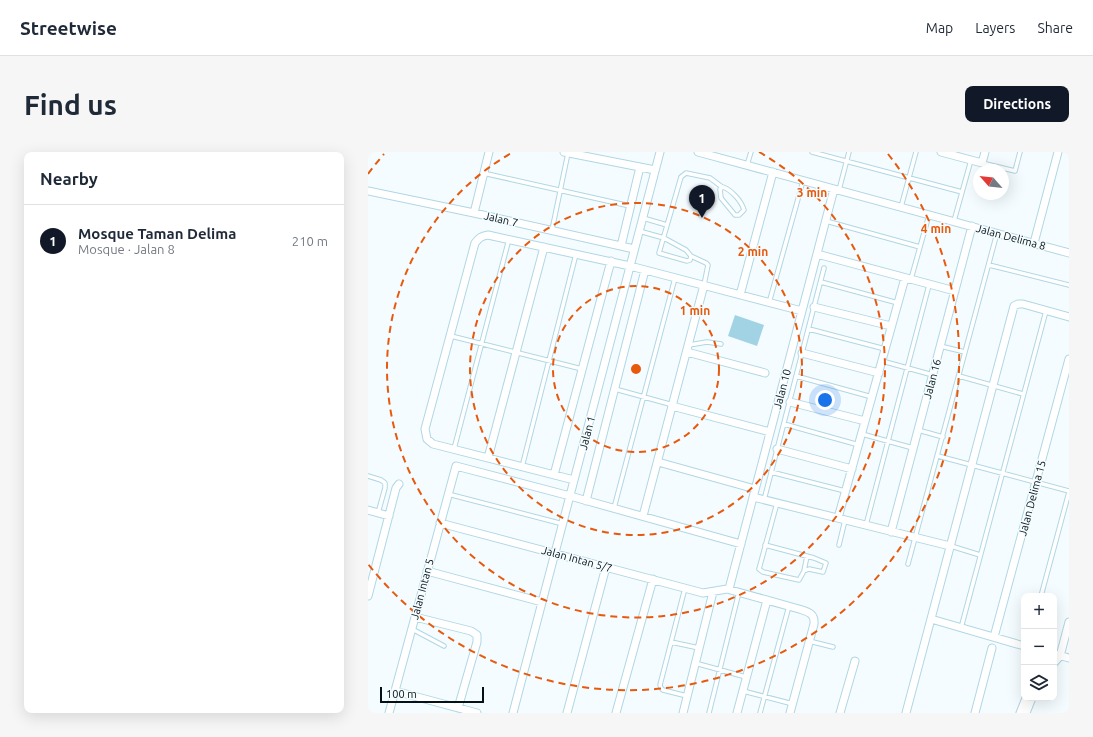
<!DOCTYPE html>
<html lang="en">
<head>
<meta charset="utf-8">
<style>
	body { margin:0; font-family:Ubuntu,sans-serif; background:#f6f6f7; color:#1f2937 }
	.controls { position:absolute; right:12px; bottom:12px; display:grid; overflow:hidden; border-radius:8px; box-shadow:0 4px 16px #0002 }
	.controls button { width:36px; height:36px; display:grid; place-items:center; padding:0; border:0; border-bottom:1px solid #e0e1e3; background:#fff; color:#1f2937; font:20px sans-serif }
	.compass { position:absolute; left:605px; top:12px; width:36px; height:36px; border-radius:50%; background:#fff; box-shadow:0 4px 16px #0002; rotate:297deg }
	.scale { position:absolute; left:12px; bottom:10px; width:104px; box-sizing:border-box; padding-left:4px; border:2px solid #041116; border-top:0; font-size:11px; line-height:14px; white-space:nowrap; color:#041116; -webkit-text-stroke:3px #f4fcff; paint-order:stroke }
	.you { position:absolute; left:457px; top:248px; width:14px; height:14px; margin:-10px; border:3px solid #fff; border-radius:50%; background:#1a73e8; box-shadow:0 0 0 6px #1a73e833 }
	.badge { display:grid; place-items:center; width:26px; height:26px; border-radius:50%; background:#111827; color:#fff; font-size:13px; font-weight:700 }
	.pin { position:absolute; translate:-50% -33px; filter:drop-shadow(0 1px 2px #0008) }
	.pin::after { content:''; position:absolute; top:21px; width:14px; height:12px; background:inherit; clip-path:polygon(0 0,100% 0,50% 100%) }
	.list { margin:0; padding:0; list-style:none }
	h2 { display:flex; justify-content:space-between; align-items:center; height:52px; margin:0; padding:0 16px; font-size:17px }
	h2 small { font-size:13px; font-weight:400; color:#747a83 }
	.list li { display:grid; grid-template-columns:26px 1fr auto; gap:12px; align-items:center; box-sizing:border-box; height:72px; padding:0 16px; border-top:1px solid #e0e1e3 }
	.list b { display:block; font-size:15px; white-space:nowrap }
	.list p { margin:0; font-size:13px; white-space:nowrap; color:#747a83 }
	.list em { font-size:13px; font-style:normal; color:#747a83 }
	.icon { flex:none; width:22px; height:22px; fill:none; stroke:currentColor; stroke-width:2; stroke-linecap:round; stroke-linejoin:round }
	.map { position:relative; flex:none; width:701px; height:561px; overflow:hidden; border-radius:8px }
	header { display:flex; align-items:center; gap:24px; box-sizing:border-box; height:56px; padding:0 20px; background:#fff; border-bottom:1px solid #e0e1e3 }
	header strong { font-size:19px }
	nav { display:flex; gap:22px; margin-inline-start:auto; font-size:14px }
	.intro { display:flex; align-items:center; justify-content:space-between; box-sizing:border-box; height:96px; padding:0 24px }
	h1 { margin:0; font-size:28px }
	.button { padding:10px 18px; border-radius:8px; background:#111827; color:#fff; font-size:14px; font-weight:700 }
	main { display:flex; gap:24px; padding:0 24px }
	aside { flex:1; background:#fff; border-radius:8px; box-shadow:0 4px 16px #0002 }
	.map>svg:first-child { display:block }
	.green { fill:#a2d3e4 }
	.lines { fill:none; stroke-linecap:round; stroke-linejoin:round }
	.service-casing { stroke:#b0d7e4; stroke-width:5.5 }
	.minor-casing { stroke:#b0d7e4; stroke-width:9 }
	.service { stroke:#fff; stroke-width:3.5 }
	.minor { stroke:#fff; stroke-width:7 }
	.ring { fill:none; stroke:#e8590c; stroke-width:2; stroke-dasharray:7 5 }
	.labels { text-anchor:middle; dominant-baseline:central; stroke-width:3; stroke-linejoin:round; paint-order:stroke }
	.street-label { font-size:11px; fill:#041116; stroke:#f4fcff }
	.centre { fill:#e8590c; stroke:#f4fcff; stroke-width:2 }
	.ring-label { font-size:12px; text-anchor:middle; font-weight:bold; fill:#e8590c; stroke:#f4fcff; stroke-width:3; stroke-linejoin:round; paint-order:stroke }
</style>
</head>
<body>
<header>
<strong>Streetwise</strong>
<nav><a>Map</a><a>Layers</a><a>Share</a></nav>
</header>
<div class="intro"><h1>Find us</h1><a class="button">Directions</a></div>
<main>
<aside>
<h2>Nearby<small></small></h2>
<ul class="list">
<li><span class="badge">1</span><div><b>Mosque Taman Delima</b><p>Mosque · Jalan 8</p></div><em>210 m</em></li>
</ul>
</aside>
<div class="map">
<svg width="701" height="561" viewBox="0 0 701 561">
	<rect width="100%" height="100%" fill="#f4fcff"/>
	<path class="green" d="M367 163 396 173 389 194 360 184Z"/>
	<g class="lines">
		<g class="service-casing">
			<path id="service" d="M444 0 594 40
				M614 11 647 19 652 0
				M379 13 383 0
				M115 21 262 54
				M355 35C363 38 373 48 376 58L371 63H367L353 46 352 37Z
				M471 38 481 0
				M533 55 548 0
				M275 66 299 73
				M458 69 552 95
				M586 69 603 8
				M184 78 200 1
				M271 79 296 86 318 98 323 104 338 111 340 113 336 133
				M323 104 322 108 319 109 291 101 313 25 318 21 342 26 354 35
				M621 113 701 133
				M543 127 561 63
				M453 130 530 151
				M401 151 435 29
				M441 177 517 197
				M83 184 214 217
				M321 193 339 190 353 192
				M572 194 597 200
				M514 209 565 223
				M428 224 504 245
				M591 224 655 242
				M247 237 305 253
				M416 272 491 293
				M550 278 575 285
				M494 282 545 296
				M86 297 141 87
				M570 304 701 339
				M154 315 208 102
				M403 320 477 339
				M0 324 13 328 17 331V336L10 361
				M80 342 195 372
				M396 348 456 116
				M409 351 391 417 395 420 431 428 436 419 439 404
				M246 356 307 126
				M498 373 561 133
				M397 393 446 406 458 411 455 420 441 417 436 419
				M471 393 477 368
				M583 394 612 403
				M540 412 629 81
				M317 436 292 533 293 536 295 538 319 544
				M673 444 701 340
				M593 476 678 159
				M44 477 76 494
				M441 489 465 495
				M303 490 331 496
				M327 511 378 525
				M375 539 425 552
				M341 561 371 440
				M392 561 421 454"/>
		</g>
		<g class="minor-casing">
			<path id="minor" d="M196 0 287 18
				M330 0 701 101
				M573 0 614 11 617 0
				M0 39 106 61 266 97
				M106 61 121 0
				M666 91 690 0
				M253 94 272 15
				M449 102 587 139
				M372 143 405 20
				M446 155 523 174
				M319 200 397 221
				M434 201 511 221
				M422 250 497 269
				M304 254 402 280
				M409 297 484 317
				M120 306 176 95
				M290 310 387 337
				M186 323 243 109
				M206 328 65 292 59 287 57 277 107 91C111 86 113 84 120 83L262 114 434 159
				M385 345 582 394
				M218 349 277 118
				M0 358 21 364
				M275 364 336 133
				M470 366 537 126
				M72 371 335 441 359 437 431 457C440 460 447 461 446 472L422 561
				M523 380 604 74
				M59 419 174 450
				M361 437 466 37
				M0 444 28 336 31 332
				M47 465 103 479 109 483V490L90 556
				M563 467 656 494
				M626 485 701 207
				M686 502 701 506
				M686 511 692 504 701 470
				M27 539 109 561
				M21 561 88 314 202 344 373 392
				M145 561 292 0
				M199 561 238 415
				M248 561 285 427
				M315 561 345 440
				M369 561 399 448
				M472 561 487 509
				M538 561 646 154 650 152H655L701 165
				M607 561 624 496
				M652 561 658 546
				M658 561 664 546"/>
		</g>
		<use href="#service" class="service"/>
		<use href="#minor" class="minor"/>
	</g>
	<g class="ring">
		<circle cx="268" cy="217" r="83"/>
		<circle cx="268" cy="217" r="166"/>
		<path d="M391 0A249 249 0 1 1 145 0"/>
		<path d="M0 22A331 331 0 0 1 16 2M520 2A331 331 0 1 1 0 412"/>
	</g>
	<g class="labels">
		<g class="street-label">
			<text transform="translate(133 67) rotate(13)">Jalan 7</text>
			<text transform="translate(643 85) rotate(15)">Jalan Delima 8</text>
			<text transform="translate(564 227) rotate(-75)">Jalan 16</text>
			<text transform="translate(414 237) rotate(-75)">Jalan 10</text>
			<text transform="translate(219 281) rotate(-75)">Jalan 1</text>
			<text transform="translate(664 346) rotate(-75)">Jalan Delima 15</text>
			<text transform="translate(209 407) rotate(15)">Jalan Intan 5/7</text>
			<text transform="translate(54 437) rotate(-75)">Jalan Intan 5</text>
		</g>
	</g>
	<circle cx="268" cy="217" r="6" class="centre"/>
	<g class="ring-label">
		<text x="444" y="45">3 min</text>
		<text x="568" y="81">4 min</text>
		<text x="385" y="104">2 min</text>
		<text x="327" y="163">1 min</text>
	</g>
</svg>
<div class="controls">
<button>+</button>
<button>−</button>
<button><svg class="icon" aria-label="layers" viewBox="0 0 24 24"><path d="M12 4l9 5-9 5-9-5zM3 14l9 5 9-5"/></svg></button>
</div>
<svg class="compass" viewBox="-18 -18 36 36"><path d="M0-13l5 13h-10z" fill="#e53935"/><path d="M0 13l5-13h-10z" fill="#747a83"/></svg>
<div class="scale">100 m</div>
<div class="you"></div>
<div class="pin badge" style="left:334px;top:66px">1</div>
</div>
</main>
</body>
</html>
